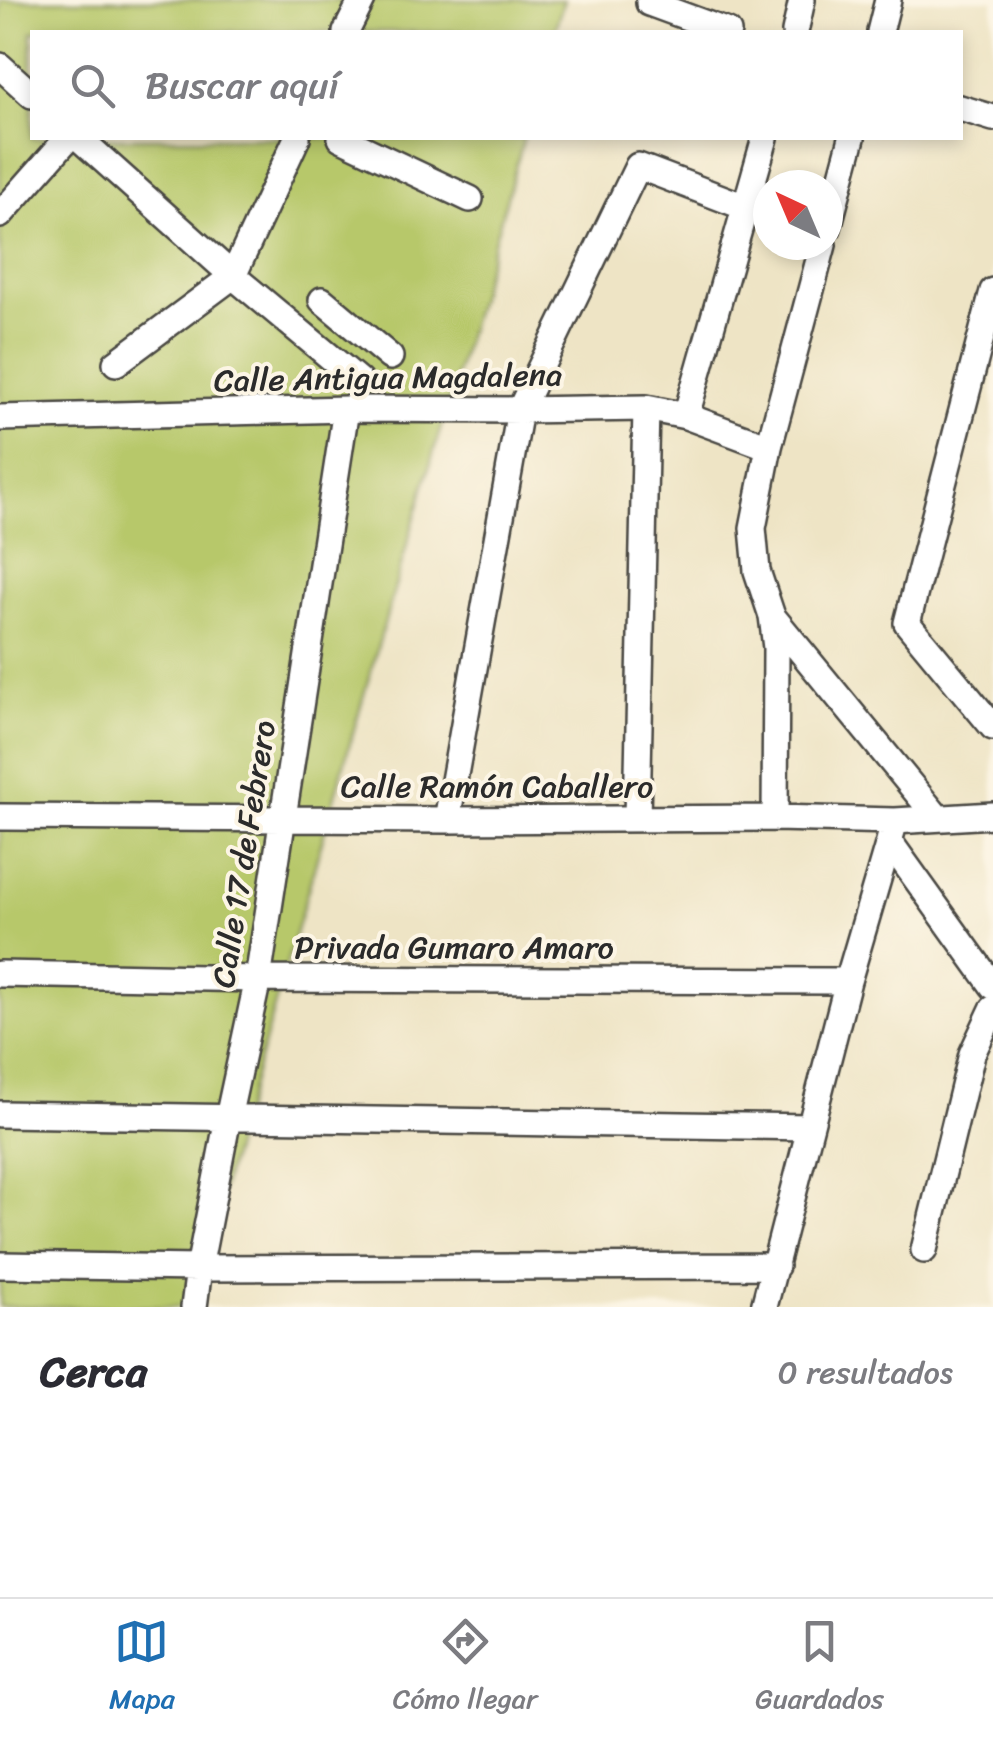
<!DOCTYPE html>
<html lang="es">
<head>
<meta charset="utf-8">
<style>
	body { margin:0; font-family:Sriracha,sans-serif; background:#f7f7f7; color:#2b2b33 }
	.compass { position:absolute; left:753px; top:170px; width:90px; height:90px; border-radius:50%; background:#fff; box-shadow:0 5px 15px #0003; rotate:316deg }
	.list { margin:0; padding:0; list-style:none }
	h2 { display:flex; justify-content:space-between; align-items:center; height:130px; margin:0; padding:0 40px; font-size:42px }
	h2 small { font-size:32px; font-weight:400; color:#7c7c81 }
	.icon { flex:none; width:55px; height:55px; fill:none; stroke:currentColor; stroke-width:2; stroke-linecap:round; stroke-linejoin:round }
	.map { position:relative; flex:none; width:993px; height:1307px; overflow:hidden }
	.search { position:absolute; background:#fff; box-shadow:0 5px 15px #0003; left:30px; right:30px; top:30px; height:110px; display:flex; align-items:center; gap:25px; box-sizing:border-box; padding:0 35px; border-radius:0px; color:#7c7c81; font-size:38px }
	.sheet { height:290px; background:#fff }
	nav { display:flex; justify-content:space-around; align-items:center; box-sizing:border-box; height:140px; border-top:2px solid #e1e1e2; background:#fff; font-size:28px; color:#7c7c81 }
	nav a { display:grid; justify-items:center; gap:5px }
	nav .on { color:#1f6fb2 }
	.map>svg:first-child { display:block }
	.green { fill:#b7c86b; stroke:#717a4b; stroke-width:2.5 }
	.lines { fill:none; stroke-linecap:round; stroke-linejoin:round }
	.minor-casing { stroke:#484742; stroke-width:30 }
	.minor { stroke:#fff; stroke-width:25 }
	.labels { text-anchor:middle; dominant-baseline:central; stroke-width:8; stroke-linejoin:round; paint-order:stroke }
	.street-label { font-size:32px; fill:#2b2b2b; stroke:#fcf5e5 }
</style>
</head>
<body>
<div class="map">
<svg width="993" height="1307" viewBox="0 0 993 1307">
	<rect width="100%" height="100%" fill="#fcf5e5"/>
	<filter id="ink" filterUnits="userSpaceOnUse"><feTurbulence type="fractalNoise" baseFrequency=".01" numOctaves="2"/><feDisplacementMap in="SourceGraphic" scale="20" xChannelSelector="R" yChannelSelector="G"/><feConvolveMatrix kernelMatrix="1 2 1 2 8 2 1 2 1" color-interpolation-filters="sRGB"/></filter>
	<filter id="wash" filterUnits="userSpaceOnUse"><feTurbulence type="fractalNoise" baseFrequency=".0048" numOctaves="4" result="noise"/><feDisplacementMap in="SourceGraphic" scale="40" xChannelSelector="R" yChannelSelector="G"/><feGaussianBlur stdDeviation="2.25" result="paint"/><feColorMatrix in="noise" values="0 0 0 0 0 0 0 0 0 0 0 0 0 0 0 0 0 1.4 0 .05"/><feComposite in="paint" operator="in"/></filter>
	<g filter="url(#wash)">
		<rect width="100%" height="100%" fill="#eee4c5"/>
		<path class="green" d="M0 0H564L554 32H32V138H524L188 1307H0Z"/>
	</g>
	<g filter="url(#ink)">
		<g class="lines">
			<g class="minor-casing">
				<path id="minor" d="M649 3 728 32
					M346 32 362 0
					M795 32 802 0
					M880 32 888 0
					M0 66 32 95
					M960 108 993 118
					M79 138 233 276 359 381
					M341 138 470 199
					M0 215 68 138
					M828 228 852 138
					M993 291 907 623 993 727
					M322 300 390 357
					M116 363 233 276 297 138
					M686 416 765 138
					M0 418 346 409 520 410 646 408 686 416 769 447
					M772 616 937 817
					M0 817 447 820 775 818 895 821 993 815
					M637 818 646 408
					M775 818 776 648 772 616 757 571 753 528 769 447 823 245
					M447 820 520 410 638 166 745 207
					M889 841 993 986
					M0 974 258 979 848 981
					M0 1114 810 1127
					M924 1250 972 1054 993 1009
					M0 1265 199 1268 776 1266
					M194 1307 199 1268 228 1118 258 979 346 409
					M764 1307 848 981 895 821"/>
			</g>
			<use href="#minor" class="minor"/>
		</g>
	</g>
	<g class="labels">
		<g class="street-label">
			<text transform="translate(388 378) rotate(-1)">Calle Antigua Magdalena</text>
			<text x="497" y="786">Calle Ramón Caballero</text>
			<text transform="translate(244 854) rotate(-81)">Calle 17 de Febrero</text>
			<text x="454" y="947">Privada Gumaro Amaro</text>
		</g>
	</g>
</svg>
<svg class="compass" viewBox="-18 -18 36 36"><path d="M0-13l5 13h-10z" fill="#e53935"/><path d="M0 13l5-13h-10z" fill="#7c7c81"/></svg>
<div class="search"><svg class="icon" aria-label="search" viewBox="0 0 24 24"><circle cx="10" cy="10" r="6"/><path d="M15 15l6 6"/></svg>Buscar aquí</div>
</div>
<section class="sheet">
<h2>Cerca<small>0 resultados</small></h2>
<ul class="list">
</ul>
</section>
<nav>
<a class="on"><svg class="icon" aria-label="map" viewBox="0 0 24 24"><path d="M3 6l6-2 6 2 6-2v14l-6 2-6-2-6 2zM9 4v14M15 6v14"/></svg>Mapa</a>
<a><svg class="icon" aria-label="directions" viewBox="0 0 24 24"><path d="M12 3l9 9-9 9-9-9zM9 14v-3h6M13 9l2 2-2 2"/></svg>Cómo llegar</a>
<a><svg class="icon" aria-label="saved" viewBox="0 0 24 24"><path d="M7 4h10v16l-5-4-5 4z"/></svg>Guardados</a>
</nav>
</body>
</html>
